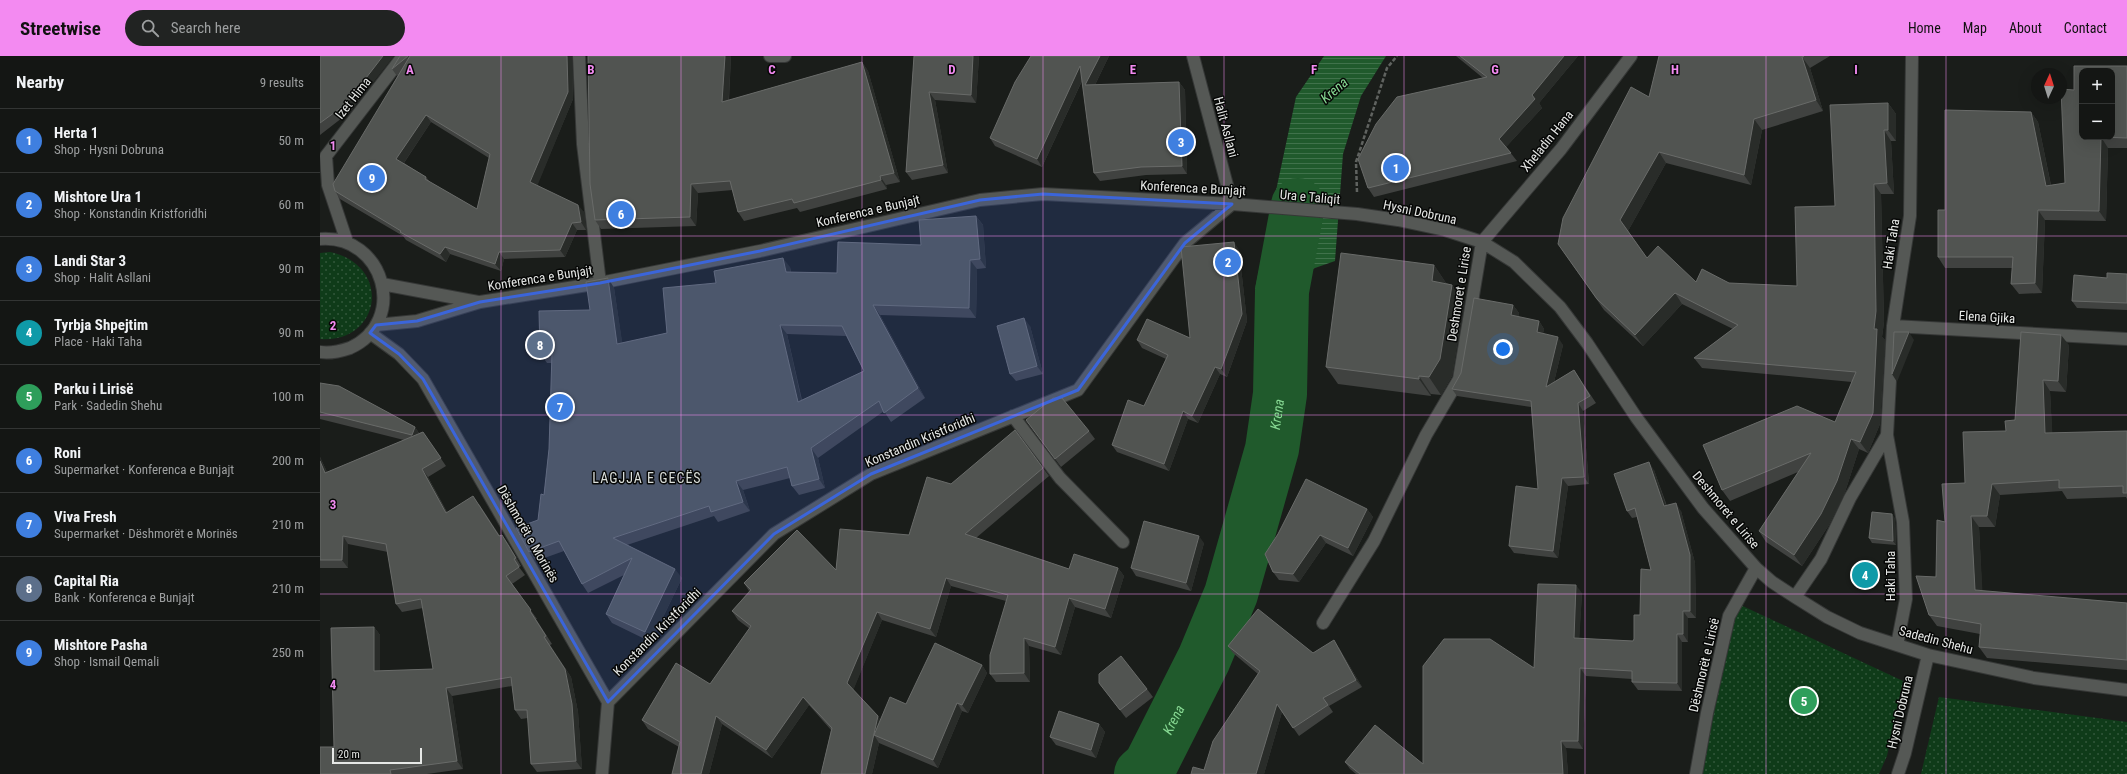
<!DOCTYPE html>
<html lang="en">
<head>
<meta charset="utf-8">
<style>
	body { margin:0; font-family:"Roboto Condensed",sans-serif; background:#212322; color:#f1f3f6 }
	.controls { position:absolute; right:12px; top:12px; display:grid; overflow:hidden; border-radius:8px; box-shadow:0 4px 16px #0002 }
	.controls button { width:36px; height:36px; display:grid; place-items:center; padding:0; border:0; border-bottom:1px solid #333534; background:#141614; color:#f1f3f6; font:20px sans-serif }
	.compass { position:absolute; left:1711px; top:12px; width:36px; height:36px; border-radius:50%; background:#141614; box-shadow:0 4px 16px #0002; rotate:4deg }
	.scale { position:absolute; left:12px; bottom:10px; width:90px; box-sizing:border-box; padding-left:4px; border:2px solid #e6e8e6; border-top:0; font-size:11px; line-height:14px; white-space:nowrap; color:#e6e8e6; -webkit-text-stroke:3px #060706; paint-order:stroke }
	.you { position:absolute; left:1183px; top:293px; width:14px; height:14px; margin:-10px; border:3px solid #fff; border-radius:50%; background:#1a73e8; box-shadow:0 0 0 6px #1a73e833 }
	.badge { display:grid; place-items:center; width:26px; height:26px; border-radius:50%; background:#f38af1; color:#fff; font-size:13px; font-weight:700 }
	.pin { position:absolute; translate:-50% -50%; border:2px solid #fff; box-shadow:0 1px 4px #0006 }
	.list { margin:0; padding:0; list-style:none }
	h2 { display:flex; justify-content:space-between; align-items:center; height:52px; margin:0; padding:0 16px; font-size:17px }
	h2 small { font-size:13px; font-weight:400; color:#9d9fa0 }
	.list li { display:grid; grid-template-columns:26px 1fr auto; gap:12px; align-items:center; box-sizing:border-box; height:64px; padding:0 16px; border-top:1px solid #333534 }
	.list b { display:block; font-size:15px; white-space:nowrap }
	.list p { margin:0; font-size:13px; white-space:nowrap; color:#9d9fa0 }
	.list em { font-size:13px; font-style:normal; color:#9d9fa0 }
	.icon { flex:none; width:22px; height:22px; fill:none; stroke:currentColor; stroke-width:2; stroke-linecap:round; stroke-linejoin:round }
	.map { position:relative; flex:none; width:1807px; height:718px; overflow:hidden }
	header { display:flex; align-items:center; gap:24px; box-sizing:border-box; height:56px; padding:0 20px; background:#f38af1; color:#111 }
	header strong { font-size:19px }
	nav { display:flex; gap:22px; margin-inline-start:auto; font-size:14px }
	.search { width:280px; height:36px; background:#212322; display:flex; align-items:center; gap:10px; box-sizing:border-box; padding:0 14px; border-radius:22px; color:#9d9fa0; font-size:15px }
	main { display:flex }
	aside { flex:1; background:#141614 }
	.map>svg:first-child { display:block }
	.grass { fill:url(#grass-dots) }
	.water { fill:url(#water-rules) }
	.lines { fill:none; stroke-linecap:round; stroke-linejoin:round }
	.river { stroke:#205a2c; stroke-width:54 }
	.minor-casing { stroke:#363837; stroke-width:14 }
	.path { stroke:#606360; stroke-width:2.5; stroke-dasharray:4 2; stroke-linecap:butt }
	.minor { stroke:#555855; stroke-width:12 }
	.wall { fill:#404240; fill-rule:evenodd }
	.shaded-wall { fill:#292c29 }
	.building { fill:#515451; stroke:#696b69; fill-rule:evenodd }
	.marked { fill:#3b65da; fill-opacity:0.2; stroke:#3b65da; stroke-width:3; stroke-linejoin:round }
	.grid { fill:none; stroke:#f38af1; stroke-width:1; stroke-opacity:0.55 }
	.labels { text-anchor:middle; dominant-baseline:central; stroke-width:3; stroke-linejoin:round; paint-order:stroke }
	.street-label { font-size:13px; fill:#e6e8e6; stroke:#060706 }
	.water-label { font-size:14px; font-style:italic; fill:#86d892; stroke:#060706 }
	.neighbourhood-label { font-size:14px; letter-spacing:1px; fill:#dadeda; stroke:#060706 }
	.grid-label { font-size:13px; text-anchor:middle; font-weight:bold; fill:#f38af1; stroke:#060706; stroke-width:3; stroke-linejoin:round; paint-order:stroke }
</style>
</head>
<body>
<header>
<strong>Streetwise</strong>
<div class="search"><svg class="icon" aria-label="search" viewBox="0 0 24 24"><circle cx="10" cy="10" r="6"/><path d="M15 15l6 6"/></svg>Search here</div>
<nav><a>Home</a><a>Map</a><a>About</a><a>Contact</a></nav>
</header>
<main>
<aside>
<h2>Nearby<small>9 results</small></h2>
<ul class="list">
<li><span class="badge" style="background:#3f7fe0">1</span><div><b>Herta 1</b><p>Shop · Hysni Dobruna</p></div><em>50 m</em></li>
<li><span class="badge" style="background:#3f7fe0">2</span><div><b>Mishtore Ura 1</b><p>Shop · Konstandin Kristforidhi</p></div><em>60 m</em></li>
<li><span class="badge" style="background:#3f7fe0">3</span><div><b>Landi Star 3</b><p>Shop · Halit Asllani</p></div><em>90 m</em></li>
<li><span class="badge" style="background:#0f9aa8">4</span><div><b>Tyrbja Shpejtim</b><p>Place · Haki Taha</p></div><em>90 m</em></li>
<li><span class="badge" style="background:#2e9e5b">5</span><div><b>Parku i Lirisë</b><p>Park · Sadedin Shehu</p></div><em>100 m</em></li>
<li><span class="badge" style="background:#3f7fe0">6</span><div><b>Roni</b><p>Supermarket · Konferenca e Bunjajt</p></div><em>200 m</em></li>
<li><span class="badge" style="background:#3f7fe0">7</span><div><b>Viva Fresh</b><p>Supermarket · Dëshmorët e Morinës</p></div><em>210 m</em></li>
<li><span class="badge" style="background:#5c6f8a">8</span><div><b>Capital Ria</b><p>Bank · Konferenca e Bunjajt</p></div><em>210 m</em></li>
<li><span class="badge" style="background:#3f7fe0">9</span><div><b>Mishtore Pasha</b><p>Shop · Ismail Qemali</p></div><em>250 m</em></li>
</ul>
</aside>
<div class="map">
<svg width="1807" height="718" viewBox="0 0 1807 718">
	<defs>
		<pattern id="grass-dots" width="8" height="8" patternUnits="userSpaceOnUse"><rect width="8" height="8" fill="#0f3b19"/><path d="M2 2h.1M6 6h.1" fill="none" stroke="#32573a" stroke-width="1.8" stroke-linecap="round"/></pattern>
		<pattern id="water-rules" width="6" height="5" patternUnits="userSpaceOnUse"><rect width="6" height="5" fill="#205a2c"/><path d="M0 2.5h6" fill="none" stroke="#40724b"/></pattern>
	</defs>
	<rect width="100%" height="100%" fill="#1a1d1a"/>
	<path class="grass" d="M10 196C74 210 60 288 0 283V197Z
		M1412 545 1583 625 1567 700 1559 718H1382L1386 665Z
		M1619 641 1807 666V718H1601Z"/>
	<path class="water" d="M1004 0H1066L1041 40 1023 98 1015 205 935 233 976 41Z"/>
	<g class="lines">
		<path class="river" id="s1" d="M821 718 830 710 884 603 911 538 952 393 960 338 962 235 978 149"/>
		<g class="minor-casing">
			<path id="minor" d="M259 0 263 88 280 227
				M450 0H465
				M6 100 83 0
				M6 100 8 129 27 186
				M0 183C64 178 89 265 30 292 21 295 10 298 0 296
				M1162 186 1241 93 1311 0
				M62 228 158 246
				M56 269 97 265 160 246 280 227 440 195 660 144 723 138 912 148 1037 158 1078 164 1125 174 1162 186 1194 206 1240 251 1267 287 1316 361 1383 452 1436 512 1452 526 1475 541 1507 561 1540 577 1608 599 1714 622 1807 634
				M1573 270 1807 283
				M50 277 79 298 103 323 288 646 282 718
				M693 360 740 422 803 486
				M1475 541 1501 503 1530 442 1567 379
				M1003 567 1054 485 1106 379 1139 323 1162 186
				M1577 589 1586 543 1583 466 1567 379 1573 270 1590 160 1592 0
				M288 646 454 478 551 418 758 334 865 187 912 148 873 0
				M1376 718 1387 657 1409 560 1436 512
				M1578 718 1585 697 1608 599"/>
		</g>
		<path class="path" d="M1037 136 1036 106 1067 12 1077 0"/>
		<use href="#minor" class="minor"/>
	</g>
	<path class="wall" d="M0 0 31 55 0 79Z
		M80 0H252L253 43 217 129 264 156 266 174H257L245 201 184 203 181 215 130 198 126 206 86 184 83 180 20 143 15 135 78 19 77 20 72 13ZM111 66 169 102 157 153 110 126 106 121 84 107Z
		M268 0H411L409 44 542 6 548 15 580 126 566 129 567 133 480 156 477 152 424 165 418 156 413 134 378 137 376 170 281 173 275 164Z
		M594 0H659L656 47 615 44 628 117 592 124 586 116Z
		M711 0H789L775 29 859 26 865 34 867 118 826 119 780 125 774 117 762 25 722 111 675 90 670 82Z
		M1136 0H1258L1219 47 1222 52 1186 91 1197 105 1054 141 1048 132 1163 22Z
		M1339 0H1510L1490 12 1503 55 1442 74 1431 129 1346 107 1308 175 1327 202 1376 226 1477 230 1515 150 1568 47 1576 58V85H1571L1574 138H1561L1564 266 1562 281 1565 284 1560 368 1548 397 1539 393 1525 436 1509 469 1482 510 1446 486 1439 475 1478 416 1410 445 1402 434 1515 366 1532 326 1382 312 1374 302 1413 273 1362 248 1323 290 1284 254 1238 188 1329 41Z
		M1807 10V92H1788L1786 165 1725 164 1722 237 1699 238 1691 228 1692 212H1625L1618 201 1625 154 1711 56 1718 66 1731 129 1745 127 1754 34Z
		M656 160 663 169 666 212 657 213 656 262 560 259 605 342 571 366 564 355 498 402 505 432 479 439 472 430 470 422 423 434 430 455 398 466 394 460 307 489 362 522 331 586 292 567 286 558 304 519 268 537 262 528 244 495 216 505 209 496 218 464 224 439 229 393 232 307H227L220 297 270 254 288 222 294 232 302 287 347 277 396 227 470 211 471 216 517 217 601 189ZM467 278 526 280 544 315 482 344Z
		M919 194 927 265 907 321 900 318 878 367 868 363 849 415 797 396 792 389 824 350 846 303 822 292 817 284 870 282Z
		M1114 209 1126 227 1132 229 1144 246 1132 320 1121 339 1111 338V340L1018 328 1006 311Z
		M1807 218V254L1757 252 1752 245 1787 222Z
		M1193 249 1199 257 1198 261 1219 265 1224 273 1223 277 1243 289 1234 326 1254 314 1276 347 1263 355 1269 428 1248 430 1238 502 1194 497 1189 490 1218 433 1211 351 1137 340 1132 333 1141 317Z
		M710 270 723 318 696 325 690 318Z
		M1701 276 1749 289 1746 336 1730 335 1732 377 1807 375V443L1806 441 1747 443 1742 435 1680 439 1675 471H1659L1662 535 1807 547V614L1667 602 1659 591 1660 578 1617 570 1609 559 1625 466 1645 427 1686 375 1695 364Z
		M0 327 95 371 99 377 103 376 126 410 108 421 127 456 159 448 180 480 188 487 201 510 199 511 205 519 192 528 217 563H216L232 588 230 589 251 621 258 656 262 713 217 716 211 708 208 662 201 663 195 654 192 630 132 640 143 713 107 718H0L14 691 54 571 60 579V615L113 613 103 552 82 556 76 548 68 496 28 488V512H0V401L7 416 84 384 0 363Z
		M706 364 769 375 775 383 741 411Z
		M723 412 729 420 656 482 749 513 798 512 804 520 791 562 755 551 741 599 709 590 710 626H676L670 618 686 545 631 530 616 581 562 564 533 634 558 660 560 664 586 648 662 609 667 617 648 657 642 655 618 712 559 687 552 718H501L511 674 489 649 452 702 402 668 389 718H352L359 691 328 673 322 664 390 628 430 573 418 564 412 555 429 535 424 527 516 514 589 479 631 428Z
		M1334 414 1347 450 1361 455 1375 507 1376 562H1368V586H1362V635L1318 634 1312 626V623L1266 620 1263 693 1246 692 1248 718H1036L1030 713 1025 706 1103 708 1214 612 1262 537 1259 582 1313 585 1314 583 1331 514 1317 461 1312 462 1307 455Z
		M1047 453 1053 461 1033 500 1006 487 979 526 959 524 953 516 945 498Z
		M1575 462 1576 489 1552 487 1549 482Z
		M884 487 871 535 816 520 811 512Z
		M908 590 993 597 1019 592 1042 631 1009 650 1013 656 979 680 962 656 944 718H871L884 714 938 618 913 597Z
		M779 627 827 633 833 641 806 662Z
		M779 668 785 676 776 702 736 689 730 681Z"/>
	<path class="shaded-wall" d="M63 0H74L31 55 26 48Z
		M247 0H252L253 43 216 133 210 126Z
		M405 0H411L408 55 402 46Z
		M653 0H659L656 47 651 39Z
		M780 0H789L771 37 765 29Z
		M1244 0H1258L1219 47 1222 52 1185 92 1179 83 1212 39Z
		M1482 1 1490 12 1503 55 1496 44Z
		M542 6 548 15 580 126 574 117Z
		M760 10 765 18 722 111 717 103Z
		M859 26 865 34 867 118 862 110Z
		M609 36 615 44 628 117 623 109Z
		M1568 47 1576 58V85L1568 74Z
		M1711 56 1718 66 1733 140 1726 130Z
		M106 59 111 66 81 111 76 103Z
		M1434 63 1442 74 1431 129 1424 119Z
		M1564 74 1571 85 1574 138 1567 127Z
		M1781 81 1788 92 1786 165 1779 155Z
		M1339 96 1346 107 1308 175 1300 164Z
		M560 120 566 129 567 133 561 124Z
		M371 128 378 137 376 170 370 161Z
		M1554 128 1561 138 1564 266 1562 281 1565 284 1560 368 1548 397 1540 386 1554 273Z
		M258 149 264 156 266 174 261 166Z
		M1718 154 1725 164 1722 237 1715 227Z
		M656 160 663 169 666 212 660 203Z
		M252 167 257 174 245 201 240 194Z
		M914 186 919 194 927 265 907 321 901 313Z
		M125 191 130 198 126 206 120 198Z
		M179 196 184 203 181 215 175 208Z
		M463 202 470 211 472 225 466 216Z
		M650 204 657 213 656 262 649 252Z
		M1114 209 1126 227 1124 242 1112 225Z
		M288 222 294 232 304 298 297 288Z
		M1132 229 1144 246 1132 320 1121 339 1109 321Z
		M1355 237 1362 248 1323 290 1315 279Z
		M553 249 560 259 605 342 598 332Z
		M1193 249 1199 257 1197 267 1191 259Z
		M704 262 710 270 723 318 717 310Z
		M1219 265 1224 273 1222 283 1217 276Z
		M460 269 467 278 484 356 478 346Z
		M1589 276 1594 284 1577 326 1572 318Z
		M1741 279 1749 289 1746 336 1738 325Z
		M1238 281 1243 289 1231 338 1226 331Z
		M895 311 900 318 878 367 872 360Z
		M1099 320 1111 338V340L1099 323Z
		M1723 324 1730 335 1733 388 1725 377Z
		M1258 347 1263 355 1269 428 1264 421Z
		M863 355 868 363 849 415 844 408Z
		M95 371 100 379 97 387 92 379Z
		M1531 383 1539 393 1525 436 1509 469 1482 510 1474 499Z
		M491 392 498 402 505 432 499 423Z
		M0 401 11 425 5 417 0 405Z
		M1329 406 1334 414 1349 458 1344 450Z
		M102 413 108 421 131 465 126 457Z
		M1242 422 1248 430 1238 502 1233 495Z
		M416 425 423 434 430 455 423 446Z
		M1672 428 1680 439 1675 471 1667 460Z
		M1356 447 1361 455 1375 507 1376 562 1370 555Z
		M1047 453 1053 461 1033 500 1028 492Z
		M1572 458 1575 462 1576 489 1573 485Z
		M1651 460 1659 471 1663 545 1655 534Z
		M182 479 188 487 201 510 196 502Z
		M1000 479 1006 487 979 526 973 518Z
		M23 480 28 488V512L22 504Z
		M879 480 884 487 871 535 866 527Z
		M798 512 804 520 791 562 785 553Z
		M355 513 362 522 331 586 325 576Z
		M626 522 631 530 616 581 610 573Z
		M1256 529 1262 537 1259 589 1254 582Z
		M749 542 755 551 741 599 735 591Z
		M1363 555 1368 562V586L1363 578Z
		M557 556 562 564 533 635 527 627Z
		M54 571 60 579V623L54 615Z
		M1357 578 1362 586V635L1357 627Z
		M704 582 709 590 710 626 704 617Z
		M1014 584 1019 592 1042 631 1036 624Z
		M230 589 251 621 258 656 262 713 256 705Z
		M662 609 667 617 648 657 642 649Z
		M1260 612 1266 620 1263 693 1258 685Z
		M126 632 132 640 143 713 137 705Z
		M483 641 489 649 452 702 446 694Z
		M637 647 642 655 618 712 613 704Z
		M957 648 962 656 944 718H936Z
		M396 660 402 668 389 718H381Z
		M558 660 563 668 554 679 559 687 552 718H545Z
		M779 668 785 676 776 702 771 694Z
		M1241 685 1246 692 1248 718H1243Z"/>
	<path class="building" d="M0 0H63L26 48 0 67Z
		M80 0H88L72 13Z
		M90 0H247L248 36 210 126 258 149 261 166 252 167 240 194 179 196 175 208 125 191 120 198 80 176 81 175 15 135 13 128ZM106 59 170 98 157 153 105 123 106 121 76 103Z
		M268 0H405L402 46 542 6 574 117 560 120 561 124 474 147 472 143 418 156 410 125 371 128 370 161 275 164 270 128Z
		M594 0H653L651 39 609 36 623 109 586 116Z
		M711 0H780L765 29 859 26 862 110 821 111 774 117 760 10 717 103 670 82 695 26Z
		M1140 0H1244L1212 39 1215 43 1179 83 1191 97 1048 132 1038 103 1056 68 1077 41 1167 21Z
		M1339 0H1484L1482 1 1496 44 1434 63 1424 119 1339 96 1300 164 1327 202 1338 190 1376 226 1382 213 1409 227 1477 230 1475 151 1515 150 1510 49 1568 47V74H1564L1567 127 1554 128 1556 255 1554 273H1557L1553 357 1540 386 1531 383 1517 425 1501 458 1474 499 1439 475 1491 397 1402 434 1383 389 1477 350 1515 366 1536 316 1374 302 1418 269 1355 237 1315 279 1277 243 1238 188 1243 162 1311 31 1329 41Z
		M1754 10H1807V82L1781 81 1779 155 1718 154 1715 227 1691 228 1693 201H1618V154H1625V54L1711 56 1726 130 1745 127 1741 33 1754 34ZM1762 15H1792V81H1762Z
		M656 160 660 203 650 204 649 252 553 249 598 332 564 357 559 345 491 392 499 423 472 430 467 411 416 425 423 446 391 456 389 450 293 482 355 513 325 576 286 558 312 502 262 528 239 485 209 496 196 472 218 464 221 438 224 439 229 393 232 297H220L219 255 270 254 266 226 288 222 297 288 347 277 343 232 396 227 394 215 463 202 466 216 517 217 518 186 601 189 599 164ZM460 269 522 270 544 315 478 346Z
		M914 186 922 258 901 313 895 311 872 360 863 355 844 408 792 389 808 344 824 350 848 299 817 284 827 263 870 282 861 191Z
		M1021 197 1114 209 1112 225 1132 229 1120 303 1109 321 1099 320V323L1006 311Z
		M1787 217 1807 218V247L1752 245 1754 219 1787 222Z
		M1154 242 1193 249 1191 259 1219 265 1217 276 1238 281 1226 331 1254 314 1270 340 1258 347 1264 421 1242 422 1233 495 1189 490 1196 430 1218 433 1211 345 1132 333 1141 317Z
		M704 262 717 310 690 318 677 270Z
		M1574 276H1589L1572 318Z
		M1701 276 1741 279 1738 325 1723 324 1725 377 1807 375V437H1803V430L1739 432V424L1672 428 1667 460H1651L1655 534 1807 547V604L1659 591 1661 568 1609 559 1596 520 1616 521 1617 464 1625 466 1622 428 1645 427 1643 376 1686 375 1685 365 1695 364Z
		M0 327 19 330 95 371 92 379 0 356Z
		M733 342H742L769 375 735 403 706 364Z
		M695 374 723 412 645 478 749 513 754 498 798 512 785 553 749 542 735 591 704 582V617L670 618V599L688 539 626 522 610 573 557 556 527 627 558 660 545 718H501L512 672 483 641 446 694 396 660 381 718H352L360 686 322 664 356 607 390 628 431 570 412 555 431 534 424 527 477 474 516 514 520 473 589 479 607 421 631 428Z
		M103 376 121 402 102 413 126 457 153 440 179 480 182 479 196 502 194 503 199 511 186 520 211 554 210 555 226 580 224 581 245 613 252 648 256 705 211 708 207 654H195L191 621 126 632 137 705 70 714 71 718H0V691H14L11 572 54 571V615L113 613 101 543 76 548 66 488 23 480 22 504H0V405L5 417Z
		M1329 406 1344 450 1356 447 1370 499V555H1363V578H1357V627L1312 626V615L1260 612 1258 685H1241L1243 718H1040L1025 706 1055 669 1103 708V610L1124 583H1170L1214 612 1218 528 1256 529 1254 582 1313 585 1314 583V559H1320L1321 513 1331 514 1315 452 1307 455 1294 418Z
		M986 423 1047 453 1028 492 1000 479 973 518 953 516 945 498 958 478Z
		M1552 456 1572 458 1573 485 1549 482Z
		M824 465 879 480 866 527 811 512Z
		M938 553 993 597 1014 584 1036 624 1003 642 1008 649 973 672 957 648 936 718H871L873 711 884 714 893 685 940 615 908 590Z
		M615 587 662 609 642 649 637 647 613 704 554 679 570 641 586 648Z
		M801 600 827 633 800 654 779 627V618Z
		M739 655 779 668 771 694 730 681Z"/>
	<path class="marked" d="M723 138 912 148 865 187 758 334 551 418 454 478 288 646 103 323 79 298 50 277 56 269 97 265 160 246 280 227 440 195 660 144Z"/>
	<path class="grid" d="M181 0V718M361 0V718M542 0V718M723 0V718M904 0V718M1084 0V718M1265 0V718M1446 0V718M1626 0V718M0 180H1807M0 359H1807M0 538H1807"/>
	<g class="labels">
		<g class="street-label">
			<text transform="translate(33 42) rotate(-52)">Izet Hima</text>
			<text transform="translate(906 71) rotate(75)">Halit Asllani</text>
			<text transform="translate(1227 85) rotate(-51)">Xheladin Hana</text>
			<text transform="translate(873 132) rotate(3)">Konferenca e Bunjajt</text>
			<text transform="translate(990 141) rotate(5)">Ura e Taliqit</text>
			<text transform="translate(548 155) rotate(-13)">Konferenca e Bunjajt</text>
			<text transform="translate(1100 156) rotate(12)">Hysni Dobruna</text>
			<text transform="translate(1571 188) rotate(-81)">Haki Taha</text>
			<text transform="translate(220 222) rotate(-9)">Konferenca e Bunjajt</text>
			<text transform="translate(1139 238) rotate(-81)">Deshmoret e Lirise</text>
			<text transform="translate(1667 261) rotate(3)">Elena Gjika</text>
			<text transform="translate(600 384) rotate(-23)">Konstandin Kristforidhi</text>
			<text transform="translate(1406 454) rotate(50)">Deshmoret e Lirise</text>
			<text transform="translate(208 478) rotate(60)">Dëshmorët e Morinës</text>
			<text transform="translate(1570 520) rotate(-90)">Haki Taha</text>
			<text transform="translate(337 576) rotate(-45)">Konstandin Kristforidhi</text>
			<text transform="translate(1616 584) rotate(15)">Sadedin Shehu</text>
			<text transform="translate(1384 609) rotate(-77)">Dëshmorët e Lirisë</text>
			<text transform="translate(1580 656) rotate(-77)">Hysni Dobruna</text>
		</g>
		<g class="water-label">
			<text transform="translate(1014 34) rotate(-41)">Krena</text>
			<text stroke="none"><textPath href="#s1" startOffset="388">Krena</textPath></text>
			<text stroke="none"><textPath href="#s1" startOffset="64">Krena</textPath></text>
		</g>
		<g class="neighbourhood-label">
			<text x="327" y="422">LAGJJA E GECËS</text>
		</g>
	</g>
	<g class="grid-label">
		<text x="90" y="18">A</text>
		<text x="271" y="18">B</text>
		<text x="452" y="18">C</text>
		<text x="632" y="18">D</text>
		<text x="813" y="18">E</text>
		<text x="994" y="18">F</text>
		<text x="1175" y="18">G</text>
		<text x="1355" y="18">H</text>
		<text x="1536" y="18">I</text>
		<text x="13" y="94">1</text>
		<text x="13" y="274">2</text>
		<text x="13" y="453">3</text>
		<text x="13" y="633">4</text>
	</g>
</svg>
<div class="controls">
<button>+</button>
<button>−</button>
</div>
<svg class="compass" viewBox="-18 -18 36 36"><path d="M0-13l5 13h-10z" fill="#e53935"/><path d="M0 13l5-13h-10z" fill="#9d9fa0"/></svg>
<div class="scale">20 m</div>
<div class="you"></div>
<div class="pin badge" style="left:1076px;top:112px;background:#3f7fe0">1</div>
<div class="pin badge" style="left:908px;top:206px;background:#3f7fe0">2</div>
<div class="pin badge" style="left:861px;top:86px;background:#3f7fe0">3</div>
<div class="pin badge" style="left:1545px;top:519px;background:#0f9aa8">4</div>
<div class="pin badge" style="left:1484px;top:645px;background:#2e9e5b">5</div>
<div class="pin badge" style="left:301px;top:158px;background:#3f7fe0">6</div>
<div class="pin badge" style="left:240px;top:351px;background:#3f7fe0">7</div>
<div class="pin badge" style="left:220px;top:289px;background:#5c6f8a">8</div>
<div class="pin badge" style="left:52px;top:122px;background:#3f7fe0">9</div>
</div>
</main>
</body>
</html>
